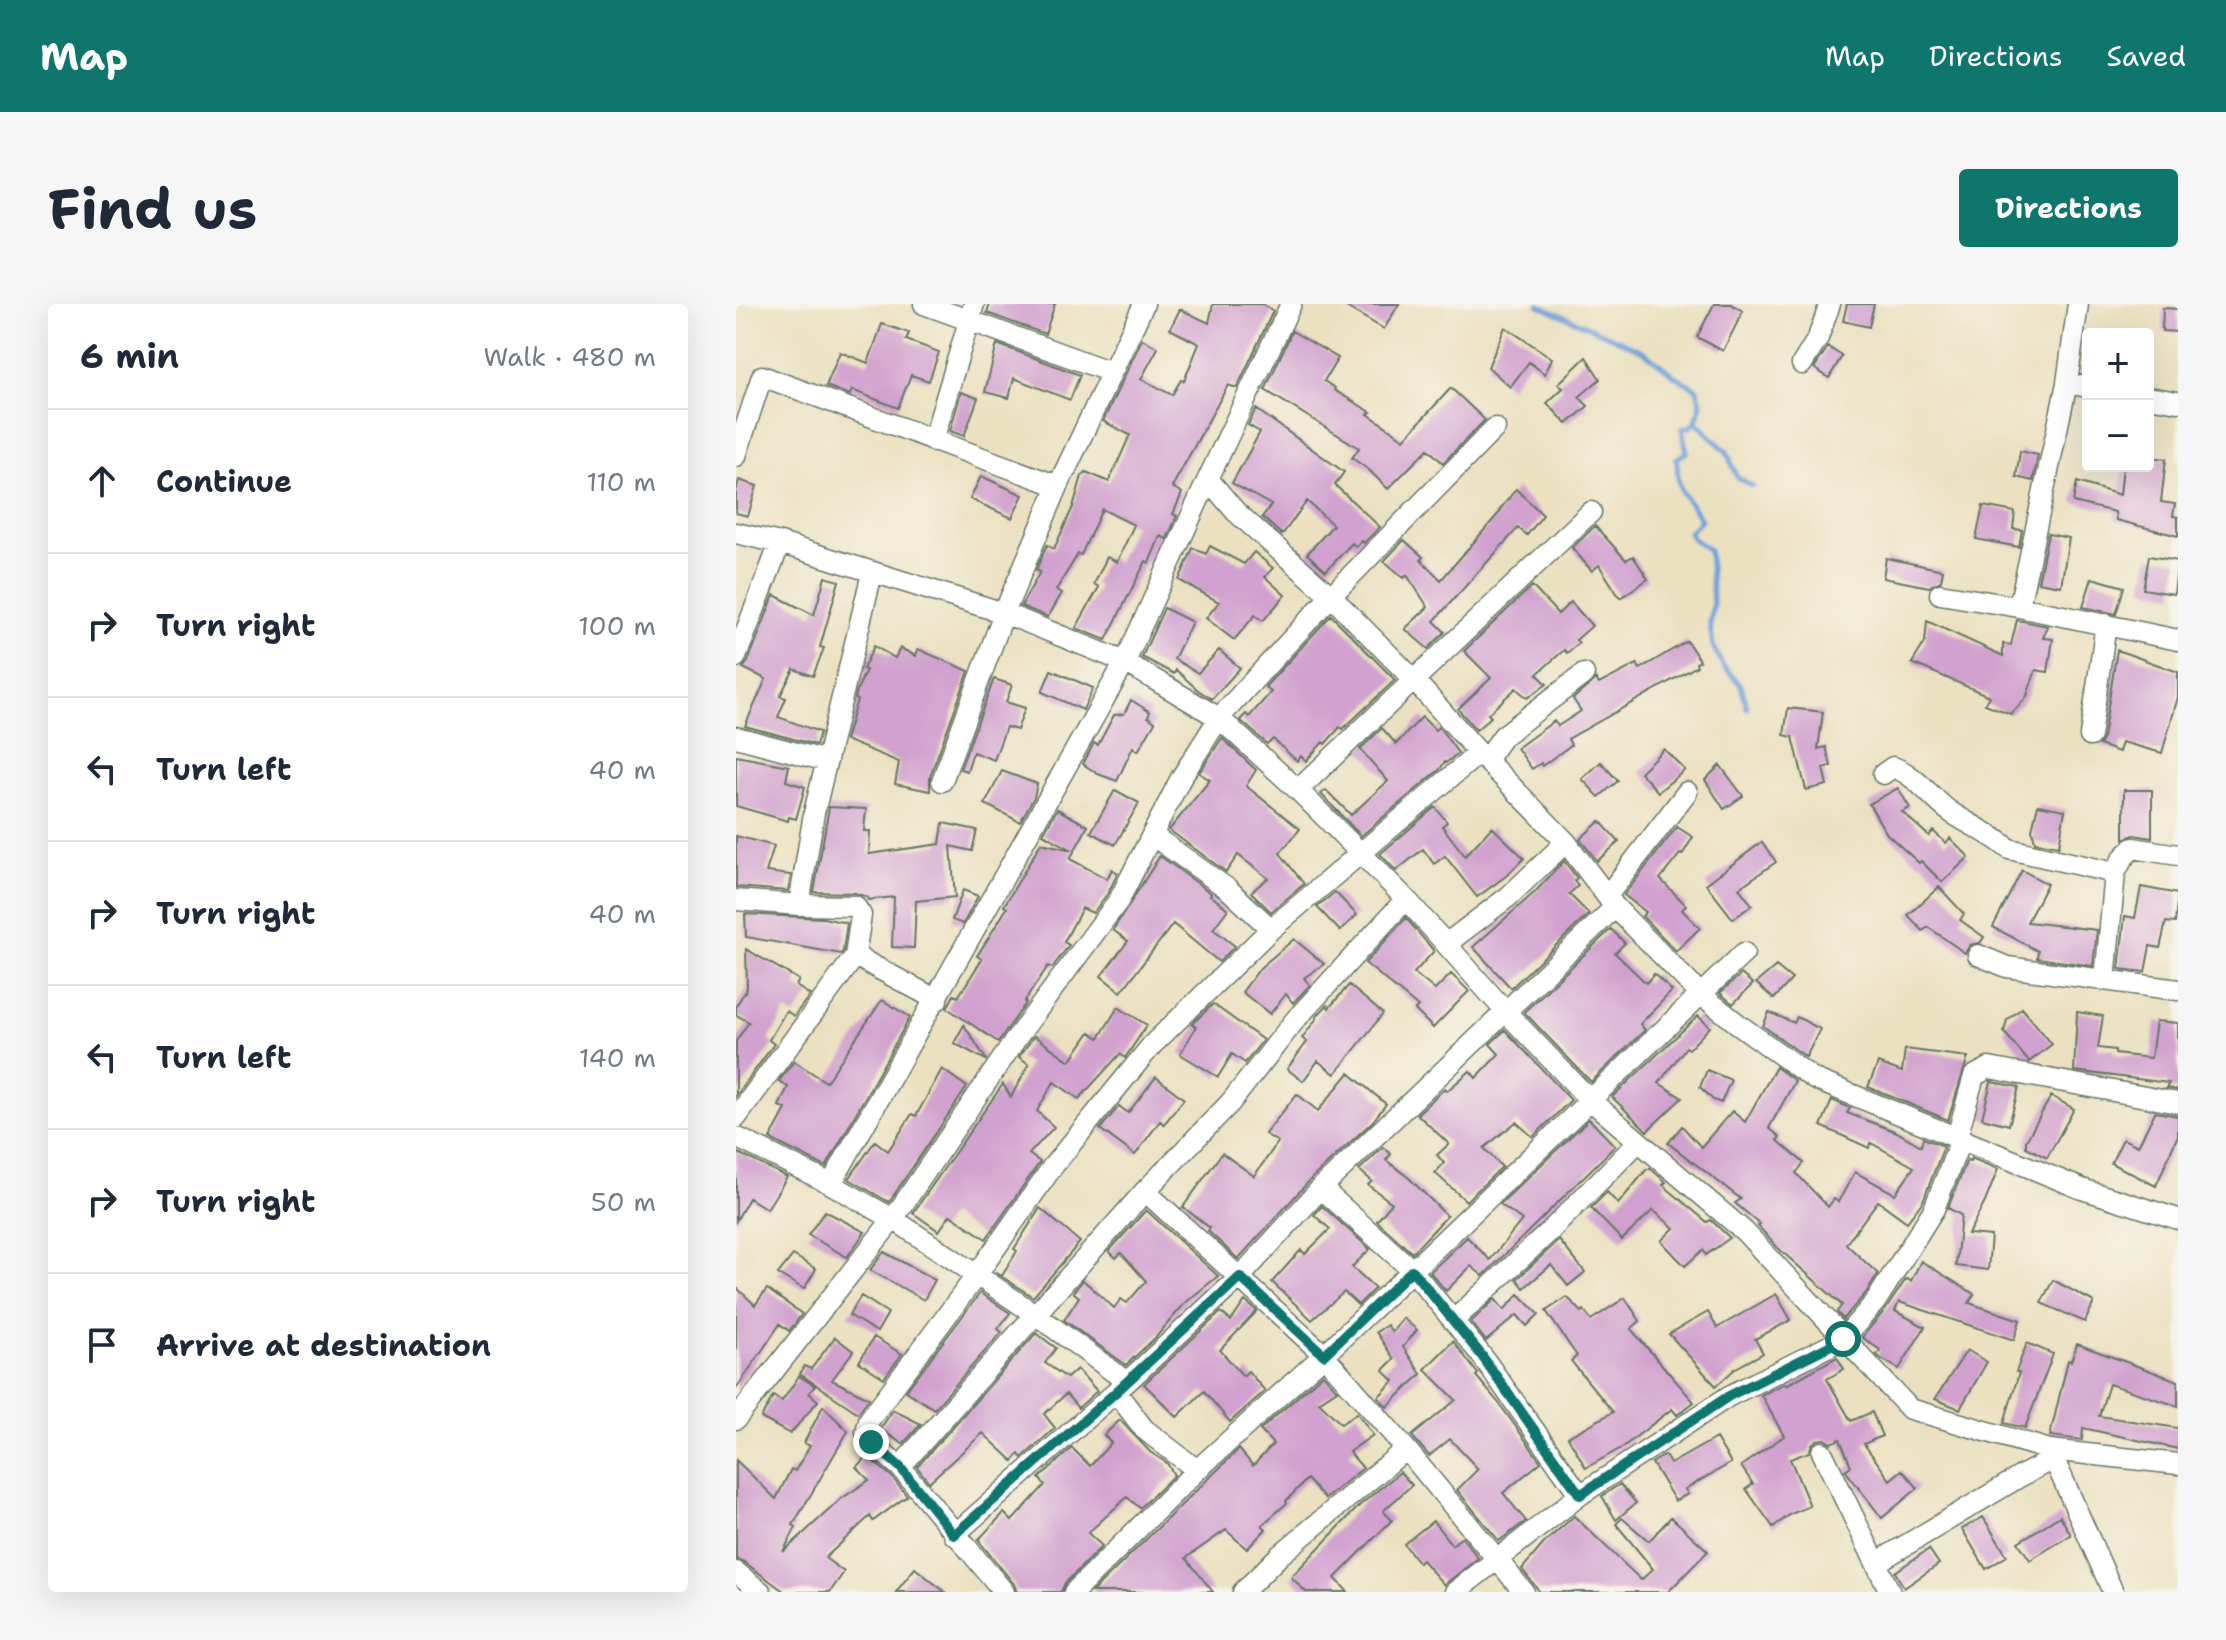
<!DOCTYPE html>
<html lang="en">
<head>
<meta charset="utf-8">
<style>
	body { margin:0; font-family:"Shantell Sans",sans-serif; background:#f6f6f7; color:#1f2937 }
	.controls { position:absolute; right:24px; top:24px; display:grid; overflow:hidden; border-radius:8px; box-shadow:0 8px 32px #0002 }
	.controls button { width:72px; height:72px; display:grid; place-items:center; padding:0; border:0; border-bottom:2px solid #e0e1e3; background:#fff; color:#1f2937; font:40px sans-serif }
	.stop { position:absolute; width:24px; height:24px; margin:-18px; border:6px solid #0f766e; border-radius:50%; background:#fff }
	.stop.end { background:#0f766e; border-color:#fff; box-shadow:0 2px 8px #0008 }
	.list { margin:0; padding:0; list-style:none }
	h2 { display:flex; justify-content:space-between; align-items:center; height:104px; margin:0; padding:0 32px; font-size:34px }
	h2 small { font-size:26px; font-weight:400; color:#747a83 }
	.list li { display:grid; grid-template-columns:52px 1fr auto; gap:24px; align-items:center; box-sizing:border-box; height:144px; padding:0 32px; border-top:2px solid #e0e1e3 }
	.list b { display:block; font-size:30px; white-space:nowrap }
	.list em { font-size:26px; font-style:normal; color:#747a83 }
	.icon { flex:none; width:44px; height:44px; fill:none; stroke:currentColor; stroke-width:2; stroke-linecap:round; stroke-linejoin:round }
	.map { position:relative; flex:none; width:1442px; height:1288px; overflow:hidden; border-radius:8px }
	header { display:flex; align-items:center; gap:48px; box-sizing:border-box; height:112px; padding:0 40px; background:#0f766e; color:#fff }
	header strong { font-size:38px }
	nav { display:flex; gap:44px; margin-inline-start:auto; font-size:28px }
	.intro { display:flex; align-items:center; justify-content:space-between; box-sizing:border-box; height:192px; padding:0 48px }
	h1 { margin:0; font-size:56px }
	.button { padding:20px 36px; border-radius:8px; background:#0f766e; color:#fff; font-size:28px; font-weight:700 }
	main { display:flex; gap:48px; padding:0 48px }
	aside { flex:1; background:#fff; border-radius:8px; box-shadow:0 8px 32px #0002 }
	.map>svg:first-child { display:block }
	.lines { fill:none; stroke-linecap:round; stroke-linejoin:round }
	.stream { stroke:#6ea0d9; stroke-width:5 }
	.building { fill:#d1a1cf }
	.minor-casing { stroke:#667665; stroke-width:23 }
	.minor { stroke:#fff; stroke-width:20 }
	.route { stroke:#0f766e; stroke-width:10 }
</style>
</head>
<body>
<header>
<strong>Map</strong>
<nav><a>Map</a><a>Directions</a><a>Saved</a></nav>
</header>
<div class="intro"><h1>Find us</h1><a class="button">Directions</a></div>
<main>
<aside>
<h2>6 min<small>Walk · 480 m</small></h2>
<ul class="list">
<li><svg class="icon" aria-label="ahead" viewBox="0 0 24 24"><path d="M12 20V5M6 11l6-6 6 6"/></svg><div><b>Continue</b></div><em>110 m</em></li>
<li><svg class="icon" aria-label="right" viewBox="0 0 24 24"><path d="M7 20v-9h11M14 6l5 5-5 5"/></svg><div><b>Turn right</b></div><em>100 m</em></li>
<li><svg class="icon" aria-label="left" viewBox="0 0 24 24"><path d="M17 20v-9H6M10 6l-5 5 5 5"/></svg><div><b>Turn left</b></div><em>40 m</em></li>
<li><svg class="icon" aria-label="right" viewBox="0 0 24 24"><path d="M7 20v-9h11M14 6l5 5-5 5"/></svg><div><b>Turn right</b></div><em>40 m</em></li>
<li><svg class="icon" aria-label="left" viewBox="0 0 24 24"><path d="M17 20v-9H6M10 6l-5 5 5 5"/></svg><div><b>Turn left</b></div><em>140 m</em></li>
<li><svg class="icon" aria-label="right" viewBox="0 0 24 24"><path d="M7 20v-9h11M14 6l5 5-5 5"/></svg><div><b>Turn right</b></div><em>50 m</em></li>
<li><svg class="icon" aria-label="arrive" viewBox="0 0 24 24"><path d="M6 21V4h12l-3 4 3 4H6"/></svg><div><b>Arrive at destination</b></div></li>
</ul>
</aside>
<div class="map">
<svg width="1442" height="1288" viewBox="0 0 1442 1288">
	<rect width="100%" height="100%" fill="#f7f3e8"/>
	<filter id="ink" filterUnits="userSpaceOnUse"><feTurbulence type="fractalNoise" baseFrequency=".0125" numOctaves="2"/><feDisplacementMap in="SourceGraphic" scale="16" xChannelSelector="R" yChannelSelector="G"/><feConvolveMatrix kernelMatrix="1 2 1 2 8 2 1 2 1" color-interpolation-filters="sRGB"/></filter>
	<filter id="wash" filterUnits="userSpaceOnUse"><feTurbulence type="fractalNoise" baseFrequency=".006" numOctaves="4" result="noise"/><feDisplacementMap in="SourceGraphic" scale="32" xChannelSelector="R" yChannelSelector="G"/><feGaussianBlur stdDeviation="1.8" result="paint"/><feColorMatrix in="noise" values="0 0 0 0 0 0 0 0 0 0 0 0 0 0 0 0 0 1.4 0 .05"/><feComposite in="paint" operator="in"/></filter>
	<g filter="url(#wash)">
		<rect width="100%" height="100%" fill="#ebe1c1"/>
		<g class="lines">
			<path class="stream" d="M803 1 907 47 939 72 961 85 965 99 960 118 991 148 1001 173 1016 182
				M960 118 954 123 946 125 951 148 940 155C943 165 940 179 946 188 952 198 959 205 965 216L953 228 957 235 973 246 977 300 974 320 977 342 987 362 1005 381 1011 404"/>
		</g>
		<g id="blocks">
			<path class="building" d="M254 0H319L309 30 251 9Z
				M477 0H526L537 7 501 84 492 81 436 183 446 189 437 210 441 212 431 235 424 232 413 259 410 257 370 336 340 324 363 283 358 280 371 253 381 258 398 221 366 205 345 251 342 250 320 286 326 289 312 313 285 302 304 268 300 266 311 241 318 245 337 203 346 172 350 168 373 178 394 131 367 117 406 35 422 44 405 75 436 91 445 76 448 77 463 40 434 25 444 5 473 19Z
				M605 0H663L648 25Z
				M978 0H995L1007 7 987 47 961 33Z
				M1111 0H1138L1133 23 1107 17Z
				M1427 4 1442 5V28L1426 27Z
				M146 20 173 29 170 36 203 48 193 77 175 71 162 104 116 86 114 91 90 82 104 48 132 59Z
				M769 23 816 54 809 70 793 58 774 83 752 63Z
				M556 27 602 54 588 77 599 84 598 86 635 108 632 110 668 135 715 84 749 116 707 159 692 145 652 185 633 166 616 154 623 144 529 86Z
				M261 40 344 71 334 96 278 74 273 94 249 88Z
				M1092 43 1106 52 1093 74 1078 64Z
				M850 53 864 75 843 93 852 102 831 120 811 99 827 84 822 80Z
				M225 88 242 94 228 132 214 127Z
				M520 105 608 168 599 181 644 223 628 239 626 237 620 243 616 239 590 267 571 250 597 221 571 197 546 231 526 213 535 201 496 179 524 128 512 121Z
				M1284 147 1302 151 1297 177 1280 173Z
				M1412 153 1430 155 1425 198 1439 200 1437 212 1442 213V232L1380 216 1379 208 1337 198 1341 178 1384 191 1387 162H1412Z
				M245 172 287 191 276 214 234 195Z
				M3 176 21 182 12 212 0 209V187Z
				M780 185 807 211 791 231 782 224 698 317 709 328 692 345 669 325 692 303 671 271 668 274 648 257 668 236 687 253 685 256 705 276 764 208 763 207Z
				M1247 202 1279 208 1277 225 1286 226 1283 243 1240 235Z
				M859 222 890 256 897 252 912 275 884 294 863 261 856 267 836 244Z
				M1312 230 1333 234 1325 282 1302 278Z
				M474 242 508 260 518 248 537 264 529 273 549 291 527 317 519 311 498 336 470 314 483 298 443 276 457 244 470 250Z
				M1413 252 1442 257 1438 290 1407 285Z
				M1150 254 1207 266 1205 277 1193 283 1147 274Z
				M89 273 103 277 84 343 88 344 77 372 58 365 44 392 50 394 42 413 84 428 80 441 9 422 30 375 7 364 12 358 38 291 78 311Z
				M1356 274 1388 283 1380 310 1347 303Z
				M796 282 822 310 835 298 856 322 840 336 843 339 831 349 828 346 801 370 811 380 791 394 780 384 752 410 755 413 740 426 722 405 755 374 728 347Z
				M428 304 456 318 438 355 462 369 483 346 504 364 476 395 462 386 440 366 438 370 406 353Z
				M595 311 659 376 607 425 604 423 589 440 587 438 570 457 565 452 561 457 537 435 531 440 504 416 510 410 513 413 535 388 529 383Z
				M1281 316 1312 322 1307 334 1317 335 1312 368 1300 366 1290 394 1275 410 1249 400 1253 392 1176 359 1189 338 1191 317 1267 352V340L1275 341Z
				M951 337 964 357 960 359 961 362 832 435 835 441 806 462 805 459 796 465 781 444 818 417 822 422 845 407 837 395 860 375 863 380 901 360 904 365Z
				M138 342 159 354 164 344 180 352 182 345 233 367 194 472V487L159 480 163 458 109 436 121 396 119 395 121 386 130 366 127 365Z
				M1381 346 1442 368V393L1426 449 1386 438 1383 448 1363 441 1367 434Z
				M315 366 357 384 347 406 306 388Z
				M258 375 276 381 270 398 289 404 281 426 270 423 258 456 237 448 231 467 224 465Z
				M395 396 414 408 412 413 419 418 402 447 397 443 381 477 362 470 347 460 358 439 362 441 378 411 388 410Z
				M1052 404 1087 408 1082 445 1090 443 1095 462 1087 464 1091 481 1070 486 1057 433 1048 431Z
				M686 413 699 426 703 423 722 449 710 459 709 458 703 466 625 532 585 490 590 486 615 511 652 477 624 445 646 424 660 440Z
				M486 434 520 466 510 482 564 525 544 549 568 580 535 608 515 588 532 574 502 551 490 568 433 526 474 476 463 469Z
				M928 445 949 466 922 488 904 468Z
				M0 452 53 462 50 477 69 483 60 515 53 513 52 517 0 502Z
				M865 458 882 477 863 493 846 475Z
				M984 461 1007 492 988 505 969 476Z
				M266 467 301 480 298 493 284 518 249 500Z
				M1162 484 1174 504 1166 508 1193 532 1197 527 1210 539 1214 534 1233 553 1206 578 1185 557 1183 559 1151 530 1133 500Z
				M379 486 403 499 379 541 355 528Z
				M1388 486H1416V534L1398 531 1388 535Z
				M1302 501 1329 506 1323 542 1299 538 1296 525Z
				M93 503 130 505 128 527H134L133 550 204 540 207 519 241 526 236 547 215 542 219 593 180 597 178 644 156 643 158 593 132 596 131 593 119 589 78 588Z
				M699 503 711 518 706 522 729 552 756 523 788 554 770 572 741 593 709 552 698 560 687 545 660 567 644 550Z
				M321 505 352 522 334 555 371 575 376 565 382 569 372 589 357 609 346 604 328 638 333 641 316 664 312 662 288 698 290 699 262 738 211 704 218 691 222 693 246 655 241 652 271 604 268 602 305 539 336 546 307 530Z
				M864 517 883 538 861 557 844 535Z
				M941 523 957 533 946 551 944 550 924 575 950 601 946 606 964 624 940 647 906 612 910 608 888 591Z
				M0 532 38 542 30 568 55 571 52 587 0 583Z
				M1026 538 1040 558 1003 584 1016 601 997 615 970 580Z
				M424 552 475 589 474 591 492 605 477 625 499 642 483 658 437 620 385 688 365 672 392 637 377 626Z
				M828 557 841 574 838 577 842 582 833 590 853 610 775 684 737 643 799 588Z
				M1286 566 1311 580 1291 618 1361 626 1357 662 1301 654 1302 647 1257 623Z
				M1203 583 1228 610 1224 616 1248 633 1244 639 1234 641 1229 649 1192 623 1187 627 1172 611Z
				M1405 583 1442 590 1439 619 1430 618 1424 644 1414 642 1409 668 1383 665 1389 612 1399 614Z
				M227 586 242 592 227 620 216 616Z
				M599 588 621 611 604 627 581 603Z
				M9 610 87 614 111 619 107 647 105 650 10 633Z
				M670 614 698 647 678 669 699 686 715 670 733 687 697 724 679 706 682 703 629 659Z
				M875 625 889 639 879 649 910 679 918 670 936 687 904 720 909 726 855 778 788 708Z
				M558 635 588 660 568 674 574 681 557 699 550 690 534 710 506 688 525 663Z
				M10 645 63 676 60 682 74 691 58 712 50 707 33 736 38 740 0 792V737L13 718 0 711V702L11 684Z
				M1040 662 1056 675 1038 695 1020 679Z
				M1005 670 1017 680 997 700 984 689Z
				M613 681 647 710 599 770 582 757 567 777 551 765 571 738 566 734 581 714 580 713 591 701 593 704Z
				M146 696 174 713 90 863 34 835 50 805 43 802 52 783 43 777 58 757 90 778Z
				M477 700 527 736 509 759 496 750 482 773 444 750 460 723 456 720Z
				M382 703 411 721 389 754 384 750 343 795 318 778 301 807 318 823 293 850 304 858 250 935 214 911 203 927 177 909 267 780 275 793 293 760 283 753 298 732 334 757 354 728 363 734Z
				M1286 704 1316 740 1293 758 1268 728 1271 716Z
				M1033 708 1058 719 1061 713 1084 725 1070 753 1027 722Z
				M1341 708 1367 712 1362 744 1379 746V750L1415 754 1420 717 1442 719V786L1430 784 1433 779 1338 767Z
				M962 712 974 723 953 745 950 743 923 779 946 794 911 827 876 793Z
				M228 721 250 755V756L218 739Z
				M769 726 835 796 797 833 780 818 748 844 766 863 730 897 699 869 708 859 701 851 713 840 681 810 709 784 711 787 734 767 740 774 763 750 754 740Z
				M1169 745 1232 753 1212 816 1132 783 1142 759 1166 768Z
				M1040 763 1059 777 1033 824 1044 833 1041 836 1068 859 1060 869 1092 903 1098 895 1102 898 1119 868 1159 890 1178 863 1135 839 1133 844 1085 822 1096 796 1114 804 1111 809 1161 828 1185 842 1187 834 1208 842 1187 897 1171 918 1142 897 1110 940 1142 970 1130 989 1107 1015 1101 1008 1106 1001 1041 943 1022 922 1024 920 999 899 1005 895 932 839 946 822 965 843 996 807 1009 818Z
				M206 765 231 783 153 898 113 875 139 837 152 847 176 810 180 812Z
				M971 766 995 776 985 799 977 796 964 783Z
				M613 769 650 800 637 817 575 875 502 955 472 927 474 924 447 903 486 849 518 872 542 838 529 830 561 790 582 807Z
				M420 773 448 795 428 820 424 817 399 851 364 825 383 802 392 809Z
				M1255 778 1283 783 1273 821 1246 814Z
				M1315 792 1338 805 1311 854 1290 843V837Z
				M1419 808 1442 812V831L1420 882 1375 859 1387 835 1402 842Z
				M853 815 879 842 747 972 735 962 710 987 694 968 731 933 754 956 786 916 764 900Z
				M647 843 655 850 650 856 673 874 711 912 676 949 641 917 656 899 632 881 636 877 623 866Z
				M0 848 51 873 31 905 13 894 0 917Z
				M1235 854 1262 865 1249 898 1232 930 1255 932 1252 966 1220 962 1225 911 1212 904 1231 856 1234 857Z
				M911 865H915L930 878 927 881 971 918 975 916 994 934 970 951 967 946 949 962 925 937 938 924 917 906 886 936 855 904 871 888 882 900Z
				M586 902 634 945 616 963 639 984 622 1001 608 988 576 1016 536 978 565 946 569 950 594 925 578 911Z
				M304 904 344 938 297 993 259 968 266 972 281 947 278 945Z
				M410 906 482 972 449 999 420 1033 390 1061 328 1016 343 993 337 988 347 976 378 1004 385 995 391 999 410 977 385 949 380 954 373 947Z
				M89 907 129 928 111 953 72 931Z
				M823 936 849 968 832 982 815 961 788 984 781 975Z
				M148 948 199 976 188 996 134 966Z
				M57 951 80 965 68 985 42 970Z
				M1185 957 1238 990 1233 999 1284 1016 1278 1036 1163 998 1159 1007 1189 1023 1163 1065 1144 1054 1141 1051 1144 1046 1126 1033 1150 1005 1170 975 1175 977Z
				M1317 976 1358 998 1349 1018 1305 999Z
				M0 983 19 1001 31 985 66 1010 53 1027 44 1020 0 1085Z
				M244 989 274 1009 262 1025 266 1028 198 1105 170 1087Z
				M783 990 803 1010 791 1022 781 1011 750 1037 735 1018 759 995 768 1006Z
				M1040 990 1055 1016 1019 1035 1027 1049 1000 1064 980 1082 933 1030 972 1008 981 1024Z
				M125 992 152 1009 141 1028 113 1011Z
				M831 993 846 1008 848 1006 855 1016 889 994 904 1017 895 1025 958 1098 941 1111 936 1105 887 1143 850 1164 832 1133 877 1108 835 1057 841 1052 810 1007Z
				M509 997 521 1007 484 1046 507 1072 512 1067 529 1087 494 1118 468 1087 441 1113 408 1080 485 1008 495 1017Z
				M667 1014 681 1026 667 1043 685 1070 651 1103 642 1093 658 1077 647 1066 658 1055 640 1028 651 1021 656 1028Z
				M300 1029 320 1044 309 1059 331 1074 341 1065 361 1087 342 1104 330 1090 308 1110 319 1124 286 1154 283 1150 277 1157 247 1129 193 1178 181 1163Z
				M99 1033 117 1047 96 1076 133 1094 122 1109 64 1070 68 1062 75 1065Z
				M138 1033 166 1050 148 1074 123 1058Z
				M717 1037 742 1070 740 1072 762 1098 805 1158 767 1189 790 1217 763 1237 721 1186 742 1165 714 1135 693 1152 676 1132 720 1096 689 1065Z
				M1291 1039 1317 1050 1289 1124 1268 1119 1283 1069 1280 1068Z
				M1341 1040 1442 1077V1102L1373 1080 1363 1112 1442 1124V1145L1347 1124 1346 1136 1314 1132 1332 1056 1335 1057Z
				M1231 1046 1251 1058 1224 1105 1199 1095Z
				M1101 1053 1108 1065 1091 1075 1115 1117 1136 1108 1146 1132 1128 1140 1154 1176 1166 1166 1182 1184 1146 1214 1109 1166 1115 1162 1104 1135 1095 1139 1088 1135 1081 1136 1076 1140 1073 1148 1054 1155 1074 1202 1055 1210 1037 1223 1010 1185 1017 1180 1005 1162 1048 1132 1025 1091 1049 1079 1050 1081Z
				M587 1070 601 1086 583 1098 605 1120 621 1109 637 1131 613 1148 627 1164 589 1195 571 1175 550 1197 551 1199 526 1221 530 1225 511 1245 490 1226 450 1254 477 1288H356L503 1145 517 1162 537 1140 524 1126Z
				M63 1072 79 1082 73 1089 82 1097 54 1130 25 1114 37 1092 46 1097Z
				M87 1102 112 1127 57 1221 60 1223 47 1248 105 1195 133 1176 120 1163 131 1152 155 1172 171 1192 137 1217 134 1212 89 1254 108 1268 94 1288H49L8 1258 0 1255V1156L40 1195 55 1165 59 1167 74 1142 68 1139Z
				M157 1106 185 1120 167 1140 144 1125Z
				M384 1116 414 1148 431 1159 438 1171 404 1204 391 1193 352 1229 366 1242 329 1279 325 1288H281L278 1280 242 1236 268 1209 276 1217 309 1181 303 1174 336 1144 354 1162 375 1139 368 1131Z
				M980 1134 995 1159 949 1185 952 1190 939 1197 916 1159 929 1151 934 1160Z
				M664 1168 676 1181 647 1207 656 1216 599 1274 612 1288H570L555 1273 624 1201Z
				M884 1180 900 1199 880 1216 866 1192Z
				M838 1212 905 1276 917 1265 880 1220 886 1214 913 1237 935 1213 972 1247 932 1288H804L786 1265 810 1237Z
				M1324 1212 1335 1231 1294 1256 1282 1238Z
				M1247 1213 1271 1252 1250 1265 1226 1225Z
				M697 1217 716 1241 726 1233 742 1254 708 1281 686 1256 683 1259 668 1240Z
				M1193 1245 1203 1260 1168 1284 1159 1268Z
				M179 1264 209 1288H160Z"/>
		</g>
	</g>
	<g filter="url(#ink)">
		<use href="#blocks" fill-opacity="0" stroke="#667665" stroke-width="2"/>
		<g class="lines">
			<g class="minor-casing">
				<path id="minor" d="M188 0 375 68
					M1066 60 1082 34 1094 0
					M1331 79 1352 83
					M1412 93 1442 98
					M197 137 238 0
					M0 152 26 72 322 182
					M472 175 500 208 595 292 678 376 743 449 830 538 879 603 963 689 1002 720 1078 775 1346 885 1442 915
					M0 229 44 239 268 309 389 358 483 414 562 486 670 595 770 708 853 795 1008 927 1174 1105 1314 1146 1442 1160
					M1204 290 1283 303 1442 336
					M1283 303 1331 79 1342 0
					M0 353 44 239
					M1354 432 1370 320
					M0 433 91 457
					M750 456 767 432 848 370
					M1147 470 1157 463C1180 471 1194 493 1213 507 1233 521 1255 529 1273 545L1379 569
					M206 477 268 309 322 182 408 0
					M562 486 855 208
					M416 531 492 585 535 625
					M871 592 951 488
					M0 596 63 601 119 602 125 611 119 652 0 814
					M63 601 78 509 136 269
					M710 640 772 593 830 538
					M1242 651 1271 663 1442 686
					M119 652 201 696
					M1369 676 1379 569 1387 554 1397 544 1442 551
					M0 833 95 880 157 915 299 1010 390 1077
					M1221 833 1238 772 1253 764 1442 799
					M95 880 389 358 472 175 555 0
					M585 884 676 966 746 1052 844 1191
					M409 887 588 1051 670 1145 788 1288
					M717 1017 813 928 902 838
					M380 1088 408 1125 461 1166
					M0 1115 157 915 282 732 383 596 445 474 483 414 595 292 759 124
					M1314 1146 1377 1288
					M1086 1148 1154 1288
					M164 1163 409 887 494 799 560 715 670 595
					M218 1231 380 1088 504 973 585 884 879 603
					M1140 1259 1285 1172 1318 1155
					M0 1268 25 1288
					M268 1288 164 1163 135 1138 130 1128 133 1116 240 972 317 862 416 741 535 625 743 449
					M338 1288 461 1166 588 1051 1008 649
					M507 1288 544 1251 670 1145
					M719 1288 844 1191 993 1092 1107 1035 1140 997 1198 905 1225 835"/>
			</g>
			<use href="#minor" class="minor"/>
		</g>
	</g>
	<g class="lines" filter="url(#ink)">
		<path class="route" d="M135 1138 164 1163 218 1231 380 1088 504 973 588 1051 676 966 746 1052 844 1191 993 1092 1107 1035"/>
	</g>
</svg>
<div class="controls">
<button>+</button>
<button>−</button>
</div>
<div class="stop" style="left:1107px;top:1035px"></div>
<div class="stop end" style="left:135px;top:1138px"></div>
</div>
</main>
</body>
</html>
